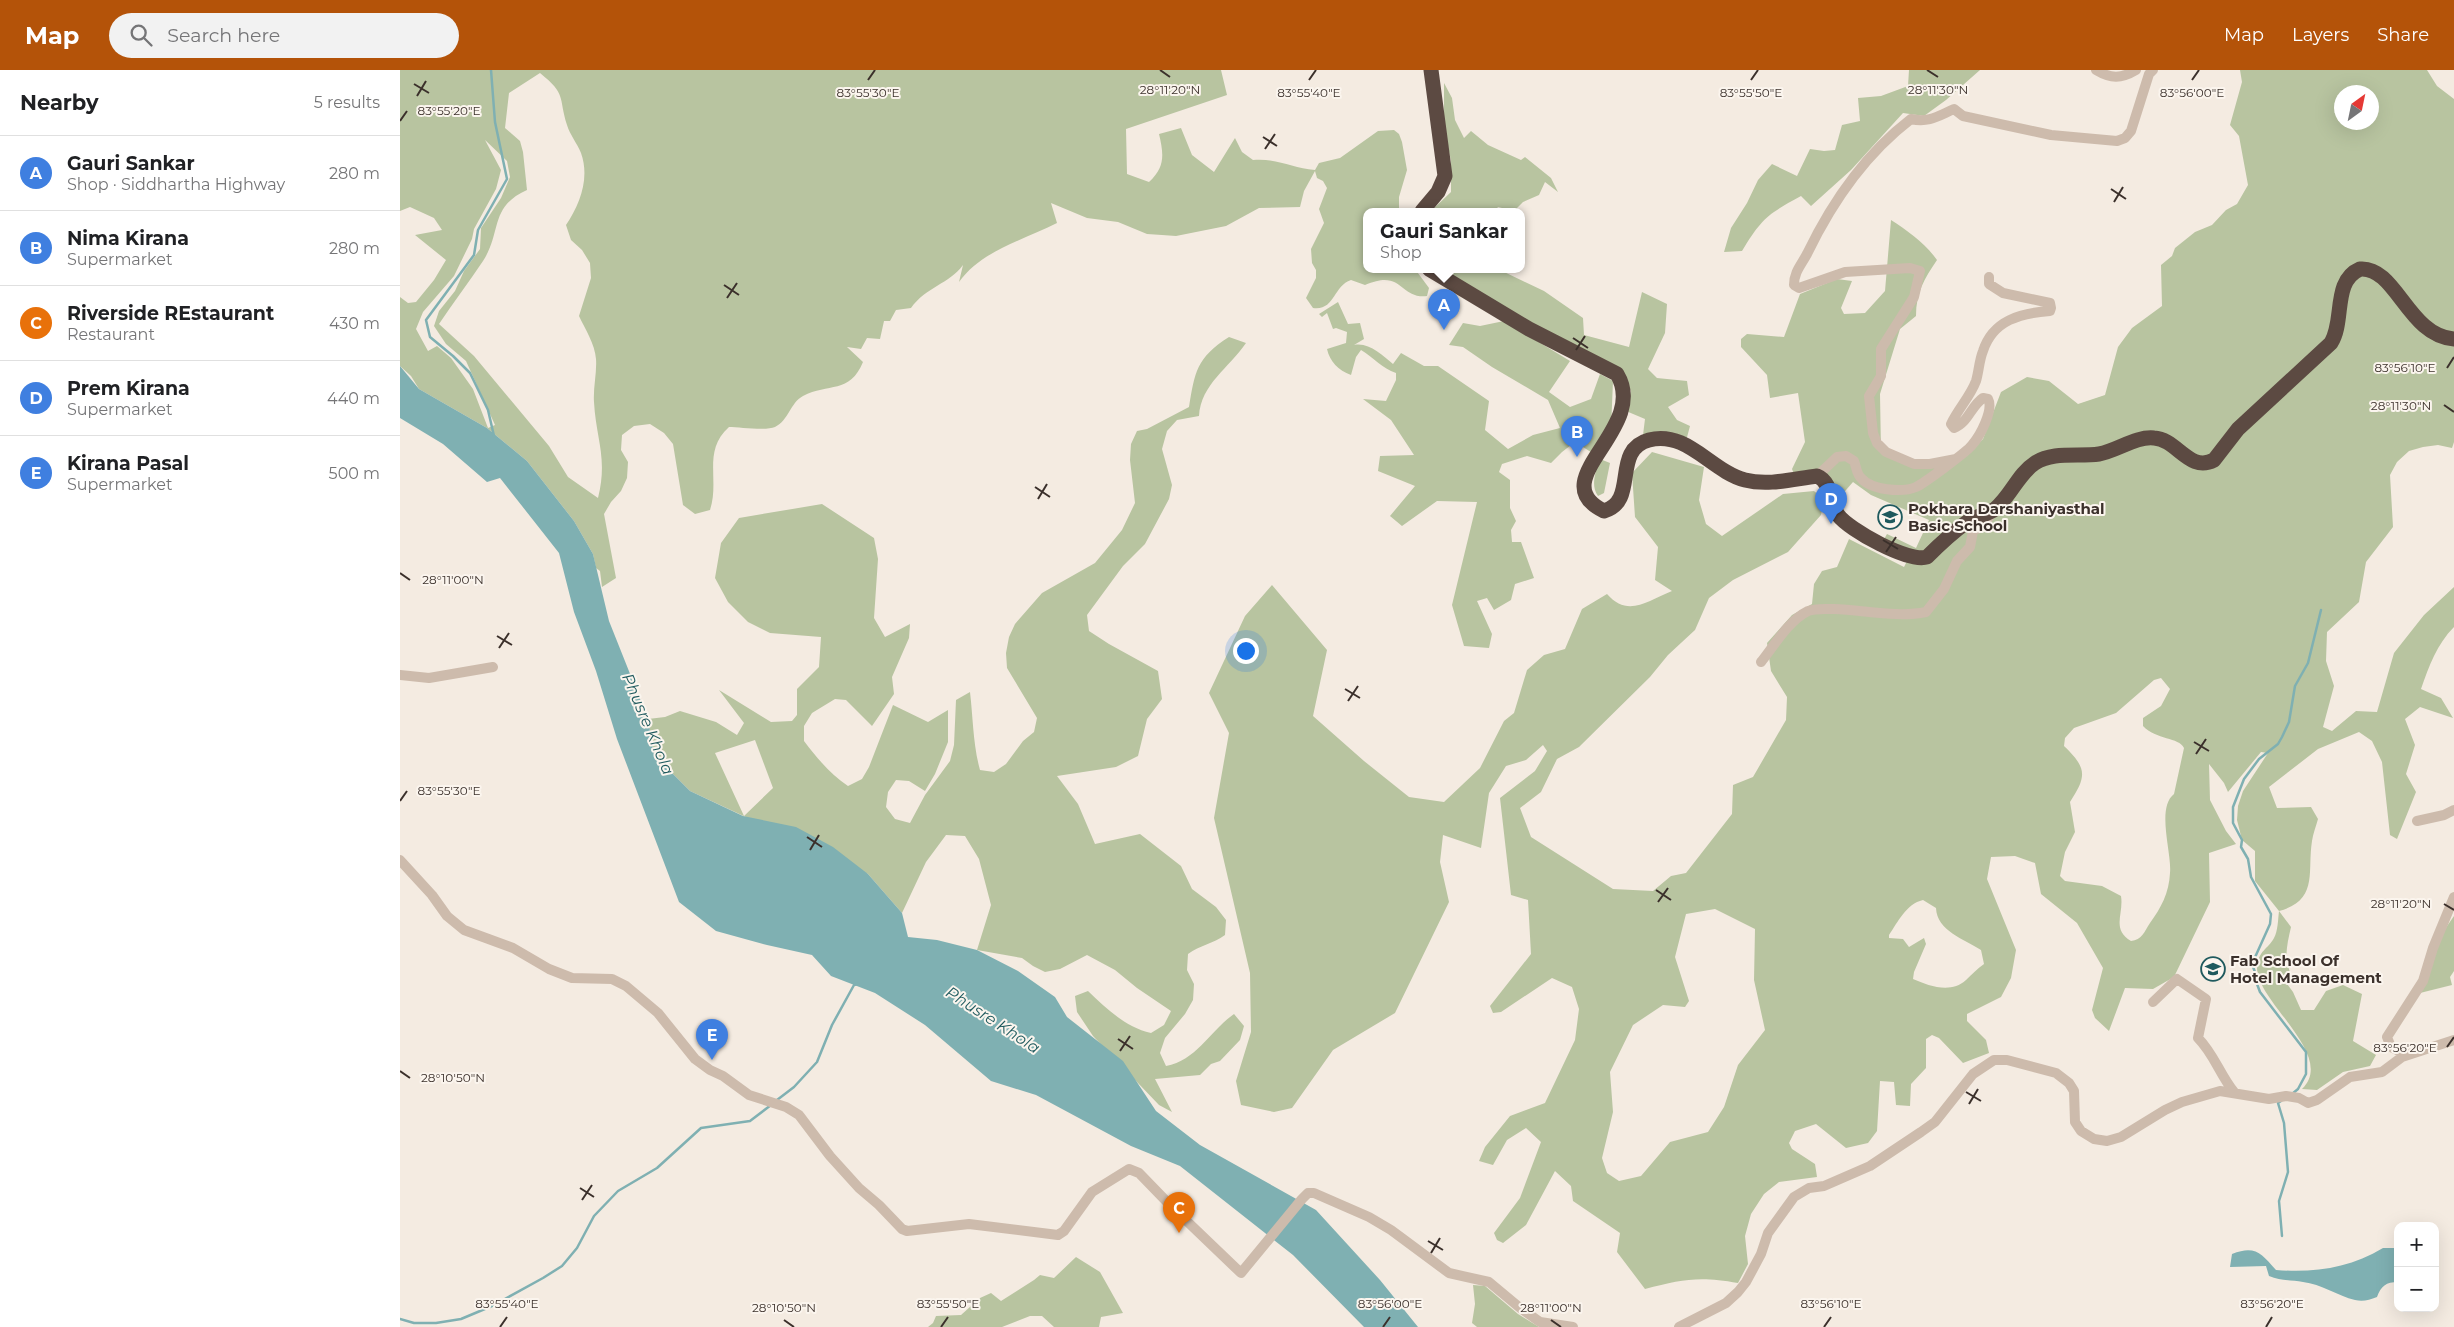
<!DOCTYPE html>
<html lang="en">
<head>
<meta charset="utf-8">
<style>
	body { margin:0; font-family:Montserrat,sans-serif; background:#f2f2f2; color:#202124 }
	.controls { position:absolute; right:15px; bottom:15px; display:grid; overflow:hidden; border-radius:10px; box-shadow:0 5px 20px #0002 }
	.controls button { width:45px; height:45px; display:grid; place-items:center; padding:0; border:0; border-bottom:1px solid #e0e0e0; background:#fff; color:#202124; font:25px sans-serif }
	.compass { position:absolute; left:1934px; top:15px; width:45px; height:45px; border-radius:50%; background:#fff; box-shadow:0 5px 20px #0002; rotate:33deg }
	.you { position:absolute; left:845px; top:580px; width:18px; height:18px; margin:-12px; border:4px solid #fff; border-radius:50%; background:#1a73e8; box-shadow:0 0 0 8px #1a73e833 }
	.badge { display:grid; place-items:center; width:32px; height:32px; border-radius:50%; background:#b45309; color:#fff; font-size:16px; font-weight:700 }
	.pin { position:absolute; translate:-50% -41px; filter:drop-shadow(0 1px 2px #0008) }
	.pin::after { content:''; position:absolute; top:26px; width:18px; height:15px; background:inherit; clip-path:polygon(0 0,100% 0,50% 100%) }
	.popup { position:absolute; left:963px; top:138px; width:162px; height:65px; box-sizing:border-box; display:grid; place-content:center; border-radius:10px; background:#fff; filter:drop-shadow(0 1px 4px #0005); font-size:16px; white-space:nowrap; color:#757577 }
	.popup b { font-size:19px; color:#202124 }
	.popup::after { content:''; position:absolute; left:50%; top:100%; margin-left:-10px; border:10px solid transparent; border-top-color:#fff }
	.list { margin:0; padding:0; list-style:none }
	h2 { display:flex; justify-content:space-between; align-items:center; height:65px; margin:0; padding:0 20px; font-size:21px }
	h2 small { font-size:16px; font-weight:400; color:#757577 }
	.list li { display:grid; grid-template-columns:32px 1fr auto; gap:15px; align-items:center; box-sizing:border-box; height:75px; padding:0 20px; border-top:1px solid #e0e0e0 }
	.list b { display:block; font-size:19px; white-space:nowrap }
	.list p { margin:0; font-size:16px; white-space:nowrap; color:#757577 }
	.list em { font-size:16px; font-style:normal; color:#757577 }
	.icon { flex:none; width:28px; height:28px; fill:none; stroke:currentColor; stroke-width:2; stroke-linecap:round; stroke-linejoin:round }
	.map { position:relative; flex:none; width:2054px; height:1257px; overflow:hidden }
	header { display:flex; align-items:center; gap:30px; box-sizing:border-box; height:70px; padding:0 25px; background:#b45309; color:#fff }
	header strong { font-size:24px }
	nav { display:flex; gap:28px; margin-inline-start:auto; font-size:18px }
	.search { width:350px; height:45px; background:#f2f2f2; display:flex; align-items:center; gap:12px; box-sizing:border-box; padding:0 18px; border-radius:28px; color:#757577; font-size:19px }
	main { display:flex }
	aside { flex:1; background:#fff }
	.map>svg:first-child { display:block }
	.green { fill:#b8c4a0; fill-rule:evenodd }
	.water { fill:#7fb0b2 }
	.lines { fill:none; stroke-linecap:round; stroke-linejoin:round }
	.stream { stroke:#7fb0b2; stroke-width:2.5 }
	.street { stroke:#cdbbac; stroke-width:10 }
	.highway { stroke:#5c4a42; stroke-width:15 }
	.ticks { fill:none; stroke:#3b302b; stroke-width:2 }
	.labels { text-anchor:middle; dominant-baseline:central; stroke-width:4; stroke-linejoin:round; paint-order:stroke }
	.poi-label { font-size:15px; font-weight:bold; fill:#3b302b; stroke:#fbf5ee; text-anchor:start }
	.water-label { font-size:16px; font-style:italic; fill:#1f5a5e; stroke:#fbf5ee }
	.ticks-label { font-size:12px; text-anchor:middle; fill:#3b302b; stroke:#fbf5ee; stroke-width:4; stroke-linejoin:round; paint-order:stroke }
</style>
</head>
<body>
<header>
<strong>Map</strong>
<div class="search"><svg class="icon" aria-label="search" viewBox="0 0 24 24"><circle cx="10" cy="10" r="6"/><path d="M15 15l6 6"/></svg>Search here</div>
<nav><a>Map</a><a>Layers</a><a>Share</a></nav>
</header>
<main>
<aside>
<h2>Nearby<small>5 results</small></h2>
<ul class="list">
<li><span class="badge" style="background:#3f7fe0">A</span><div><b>Gauri Sankar</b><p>Shop · Siddhartha Highway</p></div><em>280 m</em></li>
<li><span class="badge" style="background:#3f7fe0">B</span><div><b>Nima Kirana</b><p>Supermarket</p></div><em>280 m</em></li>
<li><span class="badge" style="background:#e8710a">C</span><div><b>Riverside REstaurant</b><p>Restaurant</p></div><em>430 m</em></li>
<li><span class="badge" style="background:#3f7fe0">D</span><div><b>Prem Kirana</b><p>Supermarket</p></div><em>440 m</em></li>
<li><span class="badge" style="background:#3f7fe0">E</span><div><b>Kirana Pasal</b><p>Supermarket</p></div><em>500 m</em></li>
</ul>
</aside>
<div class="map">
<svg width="2054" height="1257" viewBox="0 0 2054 1257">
	<rect width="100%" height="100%" fill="#f4ebe1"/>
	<path class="green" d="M0 0H821L827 25 726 59 727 104 749 112C765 97 764 85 759 64L781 58 792 85 814 102 835 68 842 82 853 90C877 88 892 98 915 100L919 93 940 88 978 61 994 60 999 64 1002 72 1007 100 999 127V141H966V199H1015L1029 218 1027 226C999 229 1003 198 965 215L951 210C933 216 935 241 913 238L906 228 916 208V200L912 193 911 179 924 153 919 139 927 118 923 111 917 108 915 101 904 121 900 137 859 138 826 156 776 166 762 165 747 164 718 152 687 148 651 133 657 153C624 170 582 180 559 212L563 195C549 214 526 217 511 238L496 240 490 251H484L480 269 467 268 461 279 447 277 463 292C450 324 428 313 403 326 390 333 389 350 375 357 366 361 339 357 329 357 302 381 320 410 310 440L295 444 283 435 273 374 264 363 250 354 234 356 222 365 221 380 228 392 227 408 221 421 211 432 204 444 216 508 202 517 200 501 196 498 193 484 174 451 127 391 87 358 19 319 11 306 0 296V227L8 233 16 232 34 210 46 190 15 165 42 160 34 148 10 137 0 141ZM140 3C167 25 158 26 167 55 170 65 177 73 181 83 190 108 180 134 166 155L171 170 182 180 190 193 191 208 179 246C185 259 195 274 196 289 197 303 193 318 194 332 196 369 208 388 198 428L168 407 149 376 74 286 39 254C53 233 69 212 83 191 102 162 89 137 127 120L123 82 120 71 105 58 109 23ZM85 70 107 91 110 107 101 128 81 158 80 179 64 201 55 221 39 241 34 256 46 274 66 291 95 355 88 358 73 319 51 288 37 276 28 281 16 259 23 242 54 206 72 169 74 159 96 119 101 100Z
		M1509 0H1580L1546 30 1524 46 1503 43 1451 100 1411 136 1401 126C1368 144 1362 148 1342 181L1324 182 1331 158 1347 133 1358 110 1372 94 1397 106 1410 79 1424 81 1435 80 1442 55 1460 51 1458 28 1481 26 1508 16Z
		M1840 0H2027L2037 16 2054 29V372L2052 378 2038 375 2023 377 2009 381 1997 392 1990 405 1993 457 1966 492 1959 532 1927 562 1926 591 1934 616 1923 657 1932 661 1956 641 1977 642 1994 583 2024 545 2054 517V557C2037 574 2029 596 2021 619L2041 628 2053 648 2020 637 2005 649 2015 675 2006 704 2016 722 1997 769 1990 765 1982 692 1972 671 1959 662 1918 679 1869 717 1877 738 1911 737 1918 749C1916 756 1913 764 1912 771 1907 802 1919 830 1879 841L1891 857C1887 875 1883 890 1892 906L1885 911 1893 922 1901 940H1914L1926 921 1943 915 1962 924 1953 971 1976 985 1970 996 1943 1002 1917 1020 1902 1019C1937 985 1856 932 1857 897 1858 881 1868 879 1874 868 1878 861 1878 849 1879 841L1855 811V781L1842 770 1837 750 1838 736 1843 721 1868 683 1861 682 1828 722 1824 713 1809 694 1810 730 1826 761 1836 774 1809 783 1810 832 1774 907 1753 919 1725 918 1709 961 1695 948 1692 940 1703 898 1677 853 1641 824 1635 793 1615 786 1591 787 1587 809 1616 880 1611 908 1601 927 1567 944V951L1586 970 1589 983 1563 993 1539 968 1532 965 1526 969V998L1511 1014 1510 1036 1496 1035 1494 1012 1480 1011 1477 1061 1468 1073 1446 1078 1416 1054 1395 1061 1389 1073 1392 1079 1415 1094 1417 1107 1379 1112 1364 1124 1351 1144 1345 1166 1348 1194 1338 1213C1300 1206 1282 1209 1245 1219L1217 1182 1220 1163 1173 1131 1171 1116 1155 1101 1126 1155 1103 1173 1097 1170 1094 1163 1120 1128 1141 1072 1126 1058 1107 1070 1093 1095 1079 1091 1085 1077 1110 1046 1145 1033 1175 970 1179 939 1172 917 1152 908 1101 942 1093 943 1090 936 1131 884 1128 830 1111 825 1100 728 1135 701 1147 681 1143 675 1126 690 1106 696 1089 723 1081 778 1043 765 1040 792 1049 832 995 943 933 980 892 1038 874 1042 841 1035 836 1011 851 962 850 903 814 748 829 663 809 623 845 546 872 515 927 580 913 646 964 691 1009 727 1044 732 1080 698 1104 651 1114 643 1127 600 1144 585 1165 579 1182 539 1207 524C1228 548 1247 531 1272 521L1255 510 1258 477 1235 447 1232 403 1252 382 1304 397 1299 430 1306 454 1322 466 1383 424 1414 421 1424 430 1421 445 1388 482 1333 510 1309 528 1295 560 1268 585 1250 607 1179 677 1157 689 1141 722 1120 738 1131 767 1213 819 1253 821 1271 806 1286 803 1332 744 1333 715 1353 707 1386 650 1387 627 1371 601 1367 573 1392 545 1412 534 1414 514 1422 501 1437 497 1449 469 1504 497 1509 487 1483 471 1487 464 1516 478 1529 450 1471 425 1453 412 1439 428 1425 411 1395 407 1392 399 1405 372 1398 323 1370 328 1367 305 1341 277V269L1347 264 1384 267 1400 224 1437 209 1452 211 1441 238 1444 244 1465 243 1485 221 1491 150C1508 161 1525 173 1537 190 1524 209 1516 223 1516 246L1500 259 1480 324 1481 382 1514 397 1561 390 1583 369 1601 322 1627 307 1649 311 1678 334 1705 325 1718 277 1732 258 1762 236 1761 195 1772 186 1775 178 1795 162 1812 155 1826 140 1837 134 1848 115 1839 66 1830 55 1842 12ZM1942 22H1972V52H1942ZM1761 608 1770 619 1761 636 1743 648V656C1756 670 1779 667 1784 678L1774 724C1756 738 1772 783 1770 803 1769 823 1761 838 1750 853 1744 862 1742 870 1731 871 1711 859 1724 844 1721 826L1702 816 1665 811 1660 806 1665 782 1675 762 1670 732C1687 706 1687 698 1664 676L1665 668 1674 658 1716 643 1754 610ZM1523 830 1536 838C1537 861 1564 869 1581 880L1584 894C1577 899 1572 904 1566 910 1551 924 1529 916 1513 909L1514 902 1526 874 1524 868 1509 877 1503 869 1489 868V865C1498 852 1506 834 1523 830ZM1315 839 1355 859 1354 910 1365 960 1338 995 1324 1037 1308 1062 1270 1072 1241 1106 1219 1111 1207 1103 1202 1088 1213 1042 1210 1002 1233 955 1263 935 1285 937 1289 931 1275 887 1286 844Z
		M1044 13 1052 28 1055 50 1064 68 1071 61 1088 75 1121 90 1125 87 1151 108 1158 122 1145 112 1139 125 1123 132 1114 141 1098 137 1095 141H1031L1051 122V91L1044 56Z
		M1044 199H1098L1144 221 1183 248 1184 265 1229 277 1242 222 1267 234 1265 263 1248 299 1257 308 1287 311 1289 325 1268 337 1277 350 1290 356 1286 371 1243 365 1245 349 1226 341 1231 321 1219 299 1150 265 1065 214Z
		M938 232 948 254 960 253 964 269 954 275C969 272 982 285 993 294L1001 283 1024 296H1038L1089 331 1085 360 1108 379 1133 365 1160 358 1148 330 1092 297 1063 277 1049 275 1063 253 1080 256 1104 251 1170 291 1149 322 1170 337 1191 329 1200 304 1213 311 1211 359 1194 384 1175 372 1162 382 1151 393 1127 386 1102 394 1099 402 1110 410V438L1116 451 1111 460 1112 472H1121L1134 508 1115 514 1111 530 1094 540 1087 528 1077 531 1092 564 1089 578 1064 576 1052 535 1077 432 1037 431 1002 456 990 446 1015 416 978 401 980 386 1014 385 991 350 963 329 986 331 996 310V303C982 298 974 288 961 280L956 287 951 305C938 300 930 292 927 279L946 273 947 262 936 258 933 259 927 243 922 247 919 244Z
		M829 267 846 273C829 298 801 314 799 346L777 350 767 361 762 379 772 415 769 429 745 474 723 496 687 545 689 561 709 574 758 601 762 629 747 649 738 686 716 697 657 706 678 734 695 774 740 764 781 796 792 819 816 837 826 850 825 865C813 874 800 875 788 884L787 900 794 914 793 930 785 944 765 968 760 983 766 996C797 990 810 961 834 944L844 956 840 970 820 991 811 994 800 1005 755 1009 772 1042 759 1035 693 966 677 942 675 926 688 921C707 939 725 957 751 963L764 955 771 941 737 918 715 900 687 885 660 899 645 902 633 896 622 888 577 880 591 835 579 789 565 766 546 765 526 792 502 843 468 804 290 721 254 685 248 649 265 647 280 641 316 652 337 665 344 653 319 620 371 652 392 651 397 645V619L419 597 421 567 370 563 348 552 328 532 315 508 321 473 339 448 422 434 474 468 478 489 474 548 485 567 510 554 509 568 492 607 494 624 472 656 446 630 435 629 412 643 404 656V671C417 688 431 705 448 716L462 709 469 697 493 635 528 652 548 640V672L535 704 525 721 509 711 496 710 488 722 486 737 495 749 510 753 525 725 550 691 554 675 556 630 570 622C573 647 573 675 580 700L594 702 606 694 623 671 634 662 637 648 607 598 606 583 609 567 615 554 642 523 695 493 722 460 735 433 730 390 731 374 737 361 747 359 789 337C795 302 796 288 829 267ZM355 670 373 718 344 746 315 683Z
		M1200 389 1210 393 1204 423 1198 426C1190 415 1196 401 1200 389Z
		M2054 846V901L2050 907 2052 915 2020 923 2045 859Z
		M676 1187 700 1202 723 1243 701 1247 699 1257H654L642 1246H630L602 1257H528L533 1253 536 1246 561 1245 580 1228 591 1223 601 1231 634 1210 640 1205 654 1208Z
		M1073 1215 1085 1216 1118 1244 1139 1257H1077L1072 1253 1075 1234Z"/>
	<path class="water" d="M0 296 19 319 87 358 127 391 174 451 193 484 209 551 248 649 254 685 290 721 343 746 396 757 433 777 468 804 502 843 508 867 537 870 577 880 618 901 655 927 667 947 723 991 756 1041 800 1075 916 1140 980 1210 1018 1257H964L893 1185 780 1096 731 1076 636 1025 591 1011 525 955 475 923 431 906 412 885 367 875 316 861 279 832 217 669 196 601 174 542 159 483 100 408 87 412 43 374 0 348Z
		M1983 1178H1998V1212C1986 1212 1981 1216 1977 1227 1969 1230 1963 1232 1955 1230 1938 1226 1921 1214 1903 1212 1892 1210 1881 1211 1869 1206L1866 1196 1830 1197 1832 1184C1855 1175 1861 1183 1876 1200 1915 1203 1950 1198 1983 1178Z"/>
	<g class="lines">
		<path class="stream" d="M91 0 95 52 107 109 78 160 74 185 26 250 30 267 53 286 70 303 88 340 94 366
			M1892 1024 1898 1019 1906 1004V982L1860 922 1854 906 1856 905 1852 894 1870 854 1871 844 1851 807 1848 789 1841 777 1842 770 1833 753V737L1844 709 1859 689 1878 674 1882 667 1889 652 1895 616 1908 593 1921 540
			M377 1030 394 1017 417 992 432 955 454 915 458 914
			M1881 1031 1878 1033 1884 1053 1888 1102 1879 1131 1882 1166
			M0 1249 14 1253H36L61 1249 92 1236 143 1208 162 1196 177 1178 194 1146 218 1121 257 1098 301 1058 350 1051 371 1035"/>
		<path class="street" d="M1696 0C1711 9 1721 9 1736 0
			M1556 389 1530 394H1514L1486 382 1477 373 1473 363 1469 326 1481 306V279L1514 227 1520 201 1510 198 1445 202 1399 218 1394 215C1394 202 1401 195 1407 184 1432 132 1464 85 1511 49 1529 53 1538 46 1554 39L1563 46 1651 65 1717 71 1725 68 1731 61 1749 4 1753 0
			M1417 406 1437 387 1446 386 1454 391C1456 396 1457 405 1461 408 1471 420 1502 423 1516 417 1523 414 1568 381 1572 375 1580 366 1594 340 1588 329L1583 328C1571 336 1568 353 1554 358L1551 354C1558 339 1570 327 1576 311 1579 301 1579 291 1583 281 1593 250 1621 243 1650 241L1651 238 1650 233 1603 223 1589 214V207
			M1361 592C1374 576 1388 551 1408 541 1415 538 1426 539 1434 539 1464 540 1497 548 1526 542L1544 519 1557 491 1570 477 1573 461 1584 455 1593 441
			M0 605 29 608 93 597
			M2017 751 2044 745 2054 740
			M0 790 32 825 47 846 64 860 113 878 149 899 172 908 212 909 226 916 258 943 295 989 310 1000 323 1006 349 1025 386 1037 399 1045 430 1086 459 1118 479 1135 502 1159 507 1161 569 1154 658 1165 664 1161 692 1122 729 1099 739 1103 770 1135 841 1203 902 1129 908 1123H914L969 1147 991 1160 1049 1203 1089 1212 1119 1237 1140 1252 1173 1257
			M1753 932 1777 909 1806 929 1798 968C1814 984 1820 1005 1834 1022
			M2009 983 2005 984 1991 977 1987 967 2023 911 2033 878 2054 827
			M1279 1257 1326 1233 1338 1222 1346 1212 1361 1184 1368 1163 1394 1127 1409 1118 1424 1116 1470 1096 1521 1062 1535 1052 1573 1004 1594 990H1607L1656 1003 1669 1013 1674 1021 1675 1052 1681 1061 1694 1069 1707 1071 1721 1067 1765 1040 1782 1032 1820 1021 1869 1029 1886 1026 1899 1028 1908 1033 1917 1030 1950 1007 1982 1002 2002 987 2054 970"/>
		<path class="highway" d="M1022 141 1038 122 1045 106 1031 0
			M1029 199 1129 259 1217 304C1250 359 1141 410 1204 441 1239 431 1211 380 1249 370 1287 360 1311 401 1345 410 1368 416 1393 409 1417 406 1432 412 1430 433 1438 445 1449 460 1509 493 1527 487 1540 474 1553 462 1567 452 1576 446 1587 445 1595 439 1611 426 1618 404 1635 393 1653 381 1679 387 1699 384 1717 381 1736 366 1754 368 1777 369 1789 403 1814 390L1838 359 1931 273C1945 251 1932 211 1960 199 1996 196 2008 266 2054 269"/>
	</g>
	<path class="ticks" d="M760 0 770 7M1527 0 1538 7M468 10 475 0M909 10 916 0M1351 10 1358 0M1792 10 1799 0M14 14 29 23M17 26 26 11M0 51 7 41M863 67 877 76M865 79 875 64M1711 119 1726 129M1714 132 1723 117M324 215 339 225M327 228 337 213M1173 268 1188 278M1176 280 1185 266M2047 298 2054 287M2044 335 2054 342M635 417 650 427M638 429 647 414M1483 470 1498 479M1486 482 1496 467M0 503 10 510M97 566 112 575M99 578 109 563M945 619 960 628M948 631 958 616M1794 672 1809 681M1796 684 1806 669M0 731 7 721M407 767 422 777M410 780 419 765M1256 820 1271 830M1258 832 1268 818M2044 834 2054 840M718 969 733 979M2047 977 2054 967M720 981 730 966M0 1001 10 1008M1566 1022 1581 1031M1569 1034 1578 1019M180 1118 194 1127M182 1130 192 1115M1028 1171 1043 1180M1031 1183 1040 1168M384 1250 394 1257M1151 1250 1161 1257M100 1257 107 1247M541 1257 548 1247M983 1257 990 1247M1424 1257 1431 1247M1866 1257 1872 1247"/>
	<defs>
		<g id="school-ring" transform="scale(1.25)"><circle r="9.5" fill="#fbf5ee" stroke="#1f5a5e" stroke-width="1.5"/><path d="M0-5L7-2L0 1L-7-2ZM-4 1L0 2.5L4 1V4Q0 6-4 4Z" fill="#1f5a5e"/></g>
		<g id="university-ring" transform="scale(1.25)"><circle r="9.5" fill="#fbf5ee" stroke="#1f5a5e" stroke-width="1.5"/><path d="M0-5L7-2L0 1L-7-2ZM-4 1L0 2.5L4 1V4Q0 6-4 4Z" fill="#1f5a5e"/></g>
	</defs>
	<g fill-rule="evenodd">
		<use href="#school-ring" x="1490" y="447"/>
		<use href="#university-ring" x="1813" y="899"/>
	</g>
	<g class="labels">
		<g class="poi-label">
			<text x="1508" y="438">Pokhara Darshaniyasthal<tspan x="1508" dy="17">Basic School</tspan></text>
			<text x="1830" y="890">Fab School Of<tspan x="1830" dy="17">Hotel Management</tspan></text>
		</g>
		<g class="water-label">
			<text transform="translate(248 654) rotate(67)">Phusre Khola</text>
			<text transform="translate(593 950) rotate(33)">Phusre Khola</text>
		</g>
	</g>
	<g class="ticks-label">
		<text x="770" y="24">28°11'20"N</text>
		<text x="1538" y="24">28°11'30"N</text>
		<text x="909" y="27">83°55'40"E</text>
		<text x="468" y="27">83°55'30"E</text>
		<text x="1351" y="27">83°55'50"E</text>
		<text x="1792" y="27">83°56'00"E</text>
		<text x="49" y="45">83°55'20"E</text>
		<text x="2005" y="302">83°56'10"E</text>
		<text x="2001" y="340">28°11'30"N</text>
		<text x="53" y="514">28°11'00"N</text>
		<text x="49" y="725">83°55'30"E</text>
		<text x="2001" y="838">28°11'20"N</text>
		<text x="2005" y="982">83°56'20"E</text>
		<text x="53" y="1012">28°10'50"N</text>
		<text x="107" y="1238">83°55'40"E</text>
		<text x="548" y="1238">83°55'50"E</text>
		<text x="990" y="1238">83°56'00"E</text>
		<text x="1431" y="1238">83°56'10"E</text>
		<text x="1872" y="1238">83°56'20"E</text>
		<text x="384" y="1242">28°10'50"N</text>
		<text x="1151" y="1242">28°11'00"N</text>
	</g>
</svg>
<div class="controls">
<button>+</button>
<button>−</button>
</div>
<svg class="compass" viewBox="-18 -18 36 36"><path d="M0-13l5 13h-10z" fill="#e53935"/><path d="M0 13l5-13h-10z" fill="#757577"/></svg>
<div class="you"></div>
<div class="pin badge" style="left:1044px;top:260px;background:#3f7fe0">A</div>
<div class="popup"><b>Gauri Sankar</b>Shop</div>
<div class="pin badge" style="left:1177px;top:387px;background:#3f7fe0">B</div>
<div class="pin badge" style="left:779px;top:1163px;background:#e8710a">C</div>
<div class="pin badge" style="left:1431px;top:454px;background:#3f7fe0">D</div>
<div class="pin badge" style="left:312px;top:990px;background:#3f7fe0">E</div>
</div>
</main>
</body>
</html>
